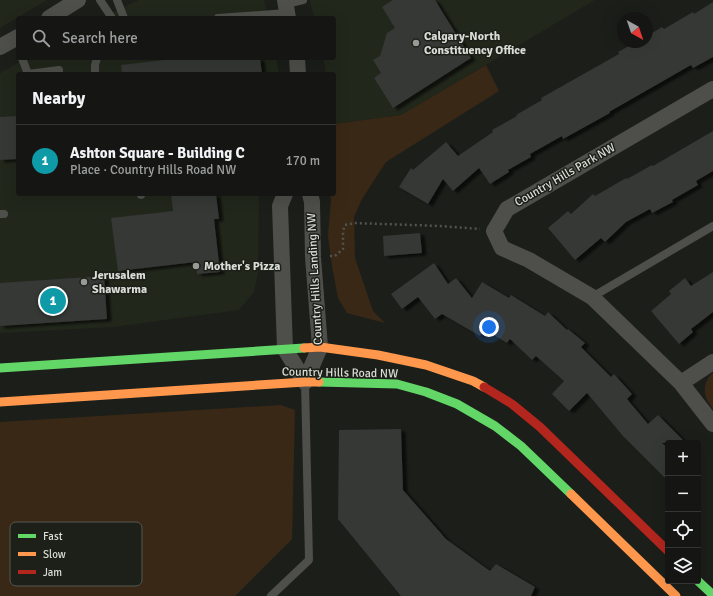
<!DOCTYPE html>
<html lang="en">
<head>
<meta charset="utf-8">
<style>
	body { margin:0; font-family:Signika,sans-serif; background:#222322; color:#f1f3f6 }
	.controls { position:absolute; right:12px; bottom:12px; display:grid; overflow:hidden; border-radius:4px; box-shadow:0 4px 16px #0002 }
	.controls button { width:36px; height:36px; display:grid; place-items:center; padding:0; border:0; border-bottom:1px solid #343534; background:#151614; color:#f1f3f6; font:20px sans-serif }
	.compass { position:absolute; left:617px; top:12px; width:36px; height:36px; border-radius:50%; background:#151614; box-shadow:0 4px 16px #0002; rotate:140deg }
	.you { position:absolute; left:489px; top:327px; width:14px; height:14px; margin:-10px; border:3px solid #fff; border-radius:50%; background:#1a73e8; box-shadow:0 0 0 6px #1a73e833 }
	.badge { display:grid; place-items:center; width:26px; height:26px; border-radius:50%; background:#0b8043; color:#fff; font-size:13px; font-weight:700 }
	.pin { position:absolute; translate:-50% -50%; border:2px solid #fff; box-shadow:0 1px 4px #0006 }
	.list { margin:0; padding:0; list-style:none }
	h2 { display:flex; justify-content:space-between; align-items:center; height:52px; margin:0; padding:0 16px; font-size:17px }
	h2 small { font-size:13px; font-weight:400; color:#9d9fa0 }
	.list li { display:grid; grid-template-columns:26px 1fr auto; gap:12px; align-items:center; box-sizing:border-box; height:72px; padding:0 16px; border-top:1px solid #343534 }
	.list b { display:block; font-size:15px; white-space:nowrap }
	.list p { margin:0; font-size:13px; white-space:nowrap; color:#9d9fa0 }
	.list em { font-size:13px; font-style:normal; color:#9d9fa0 }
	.icon { flex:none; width:22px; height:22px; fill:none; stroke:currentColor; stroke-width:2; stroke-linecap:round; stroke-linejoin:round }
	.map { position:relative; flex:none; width:713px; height:596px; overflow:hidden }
	.search { position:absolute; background:#151614; box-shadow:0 4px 16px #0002; left:16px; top:16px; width:320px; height:44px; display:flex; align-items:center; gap:10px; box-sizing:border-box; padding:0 14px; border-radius:4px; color:#9d9fa0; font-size:15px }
	.panel { position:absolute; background:#151614; box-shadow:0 4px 16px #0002; left:16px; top:72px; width:320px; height:124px; border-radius:4px }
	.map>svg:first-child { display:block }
	.built { fill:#21271b }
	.green { fill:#3a2816 }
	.building { fill:#353735; filter:url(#shadow) }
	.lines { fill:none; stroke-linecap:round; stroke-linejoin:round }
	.path { stroke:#535450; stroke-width:2.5; stroke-dasharray:2 3; stroke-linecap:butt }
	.lane { stroke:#4e4e4a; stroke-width:8 }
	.street { stroke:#4e4e4a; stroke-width:16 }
	.fast { stroke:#63d668; stroke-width:9 }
	.slow { stroke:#ff974d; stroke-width:9 }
	.jam { stroke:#b3261e; stroke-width:9 }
	.poi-dot { fill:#989a95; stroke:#1c2018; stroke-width:1.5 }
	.labels { text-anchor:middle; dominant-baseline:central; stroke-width:3; stroke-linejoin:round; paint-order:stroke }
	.poi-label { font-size:12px; font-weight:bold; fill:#dadcd7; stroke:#1c2018; text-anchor:start }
	.street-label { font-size:12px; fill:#dadcd7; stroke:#1c2018 }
	.key { fill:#1c2018; stroke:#555851; stroke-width:1 }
	.key-label { font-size:11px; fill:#dadcd7 }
</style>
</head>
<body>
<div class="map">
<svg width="713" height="596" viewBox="0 0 713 596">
	<defs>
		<filter id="shadow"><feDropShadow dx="4.5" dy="2.5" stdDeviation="1" flood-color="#0009"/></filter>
	</defs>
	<rect width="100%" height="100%" fill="#1c1e1a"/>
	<path class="built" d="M0 0H47L0 28Z
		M139 0H264L268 18H100Z
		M310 0H595L401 115 334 124V74H326L323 58H334V18H314Z
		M27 58H276L279 74H18V194H259L258 272 254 292 239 310 113 327 0 333V73Z"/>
	<path class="green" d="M486 65 499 91 386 162 362 199 354 217 355 258 373 311 385 323 347 313 338 298 332 266 328 236 331 199 330 194H334V124L401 115Z
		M713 373V409C711 406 707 401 706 397 703 389 706 378 713 373Z
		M281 405 295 410 292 539 235 596H0V422Z"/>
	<path class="building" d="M393 0H435L471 58 393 108 374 78 381 73 373 60 380 56 387 33 395 28 382 7Z
		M713 2V57L693 68 691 65 609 112 610 113 563 139 562 136 530 154 531 157 508 170 509 172 490 184 479 168 453 191 443 179 428 204 399 187 411 168 413 170 446 142 458 156 493 132 492 130 517 116 516 115 542 100 541 98 619 54 618 52 636 42H647V36L662 27 664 29 693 12 694 14Z
		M181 58H260L262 74H122L121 65Z
		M18 116V159L0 160V117Z
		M713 131V171L696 181 698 185 672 200 673 202 652 213 650 209 626 222 605 242 601 238 575 260 548 228 568 211 571 214 593 194 595 196 626 178 627 179 652 165 653 166Z
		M171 194H216L219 219H214L220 272 197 274 196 262 118 271 111 218 173 211Z
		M420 233 422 253 384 256 383 236Z
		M434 263 448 284 456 278 472 298 482 282 509 298 511 295 545 316 548 312 567 330 568 329 585 343 581 347 611 377 614 374 632 394 627 399 648 424 658 415 686 443H662L668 448V481L623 436 587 393 569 411 552 394 564 381 536 356 532 360 510 339 507 343 484 329 480 336 442 314 435 319 418 297 402 309 391 294Z
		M713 272V312L691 329 693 332 679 344 651 311 671 294 669 291 685 278 691 286Z
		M104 276 107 319 0 326V283Z
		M401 429 403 490 446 539 490 571 496 564 535 587 531 596H401L338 519 339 430Z"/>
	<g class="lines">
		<path class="path" d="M330 256H335L343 249V231L345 225 354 223 440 226 480 229"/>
		<path class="lane" d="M100 0 112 18
			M117 0 124 18
			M286 4 303 0
			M218 18 287 13
			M22 58 28 74
			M28 74 59 70V74
			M95 74V65L97 58
			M141 194V195
			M0 214H4
			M592 297 713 226
			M271 596 309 560 305 383"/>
		<path class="street" d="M285 0 288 18
			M49 18 78 0
			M0 47 18 37
			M297 58 298 74
			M713 89 507 209 494 231 502 248 529 260 592 297 681 383 713 424
			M285 194 280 206 285 349 305 382
			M305 382 320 347 313 257 312 202 310 194
			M681 383 713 362"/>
		<path class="fast" d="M0 368 304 348
			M319 382 397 384 426 392 457 404 495 426 521 446 571 494
			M698 581 713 595"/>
		<path class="slow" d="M304 348 320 347 378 355 426 365 473 381 484 387
			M0 402 305 382H319
			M571 494 676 596"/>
		<path class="jam" d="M484 387 512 404 540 427 668 551"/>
	</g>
	<g class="poi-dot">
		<circle cx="416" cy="43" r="4"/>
		<circle cx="196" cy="266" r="4"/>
		<circle cx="84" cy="282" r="4"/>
	</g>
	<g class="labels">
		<g class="poi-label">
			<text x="424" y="36">Calgary-North<tspan x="424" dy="14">Constituency Office</tspan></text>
			<text x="204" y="266">Mother's Pizza</text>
			<text x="92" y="275">Jerusalem<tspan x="92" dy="14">Shawarma</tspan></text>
		</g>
		<g class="street-label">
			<text transform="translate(565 175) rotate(-30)">Country Hills Park NW</text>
			<text transform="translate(315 279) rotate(-93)">Country Hills Landing NW</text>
			<text transform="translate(340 373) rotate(1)">Country Hills Road NW</text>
		</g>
	</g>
	<rect x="10" y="522" width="132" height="64" rx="6" class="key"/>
	<rect x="18" y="534" width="18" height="4" fill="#63d668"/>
	<rect x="18" y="552" width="18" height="4" fill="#ff974d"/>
	<rect x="18" y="570" width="18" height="4" fill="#b3261e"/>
	<g class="key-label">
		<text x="43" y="540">Fast</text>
		<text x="43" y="558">Slow</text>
		<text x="43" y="576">Jam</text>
	</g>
</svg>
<div class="controls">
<button>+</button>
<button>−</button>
<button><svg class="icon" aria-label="locate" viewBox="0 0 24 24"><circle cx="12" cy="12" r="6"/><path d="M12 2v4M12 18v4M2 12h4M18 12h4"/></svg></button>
<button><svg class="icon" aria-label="layers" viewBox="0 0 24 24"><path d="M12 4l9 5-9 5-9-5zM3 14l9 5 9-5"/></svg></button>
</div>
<svg class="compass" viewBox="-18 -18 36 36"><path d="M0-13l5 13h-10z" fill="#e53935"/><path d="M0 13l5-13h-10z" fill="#9d9fa0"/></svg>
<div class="you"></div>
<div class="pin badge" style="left:53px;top:301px;background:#0f9aa8">1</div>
<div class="search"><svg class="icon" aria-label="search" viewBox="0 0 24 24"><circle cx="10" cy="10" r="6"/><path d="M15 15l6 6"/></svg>Search here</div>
<section class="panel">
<h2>Nearby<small></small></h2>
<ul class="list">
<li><span class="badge" style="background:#0f9aa8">1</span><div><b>Ashton Square - Building C</b><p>Place · Country Hills Road NW</p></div><em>170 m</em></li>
</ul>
</section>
</div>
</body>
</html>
